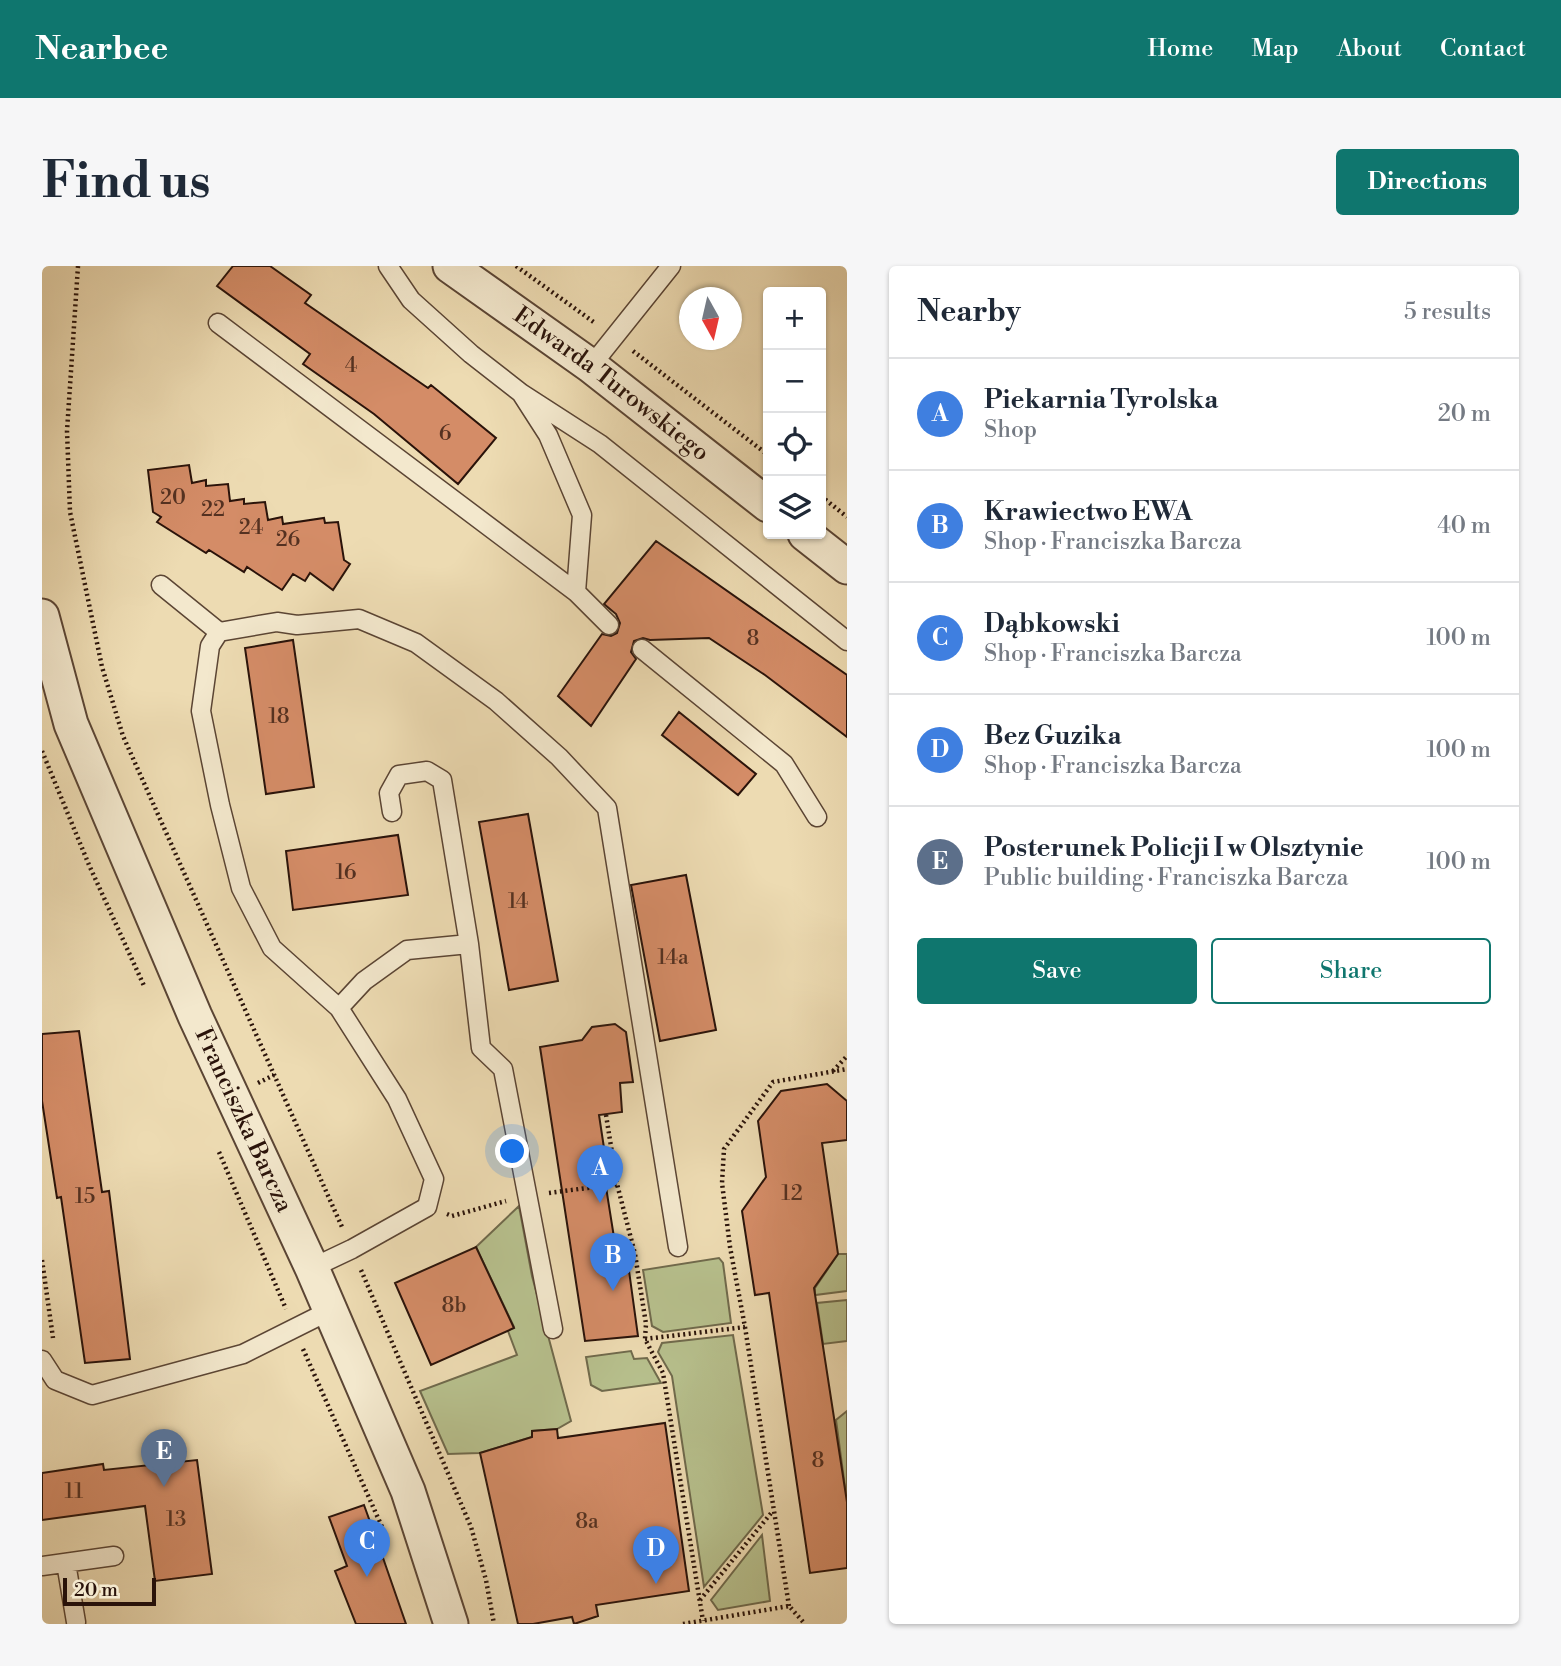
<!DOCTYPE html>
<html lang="en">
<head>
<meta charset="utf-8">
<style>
	body { margin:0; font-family:"Libre Bodoni",serif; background:#f6f6f7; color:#1f2937 }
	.controls { position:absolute; right:21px; top:21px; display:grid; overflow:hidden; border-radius:7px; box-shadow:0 2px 5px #0004 }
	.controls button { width:63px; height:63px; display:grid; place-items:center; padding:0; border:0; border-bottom:2px solid #e0e1e3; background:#fff; color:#1f2937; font:35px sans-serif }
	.compass { position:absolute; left:637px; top:21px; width:63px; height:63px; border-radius:50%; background:#fff; box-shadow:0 2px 5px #0004; rotate:172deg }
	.scale { position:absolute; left:21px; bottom:18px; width:93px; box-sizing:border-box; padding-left:7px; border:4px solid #2a130a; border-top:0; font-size:19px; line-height:24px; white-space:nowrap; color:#2a130a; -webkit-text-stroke:5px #f3e8cd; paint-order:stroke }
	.you { position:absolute; left:471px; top:886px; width:24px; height:24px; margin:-18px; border:5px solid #fff; border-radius:50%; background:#1a73e8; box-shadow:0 0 0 10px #1a73e833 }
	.badge { display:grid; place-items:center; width:46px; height:46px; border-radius:50%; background:#0f766e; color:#fff; font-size:23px; font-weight:700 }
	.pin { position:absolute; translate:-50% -58px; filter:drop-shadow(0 2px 4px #0008) }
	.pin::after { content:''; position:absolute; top:37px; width:24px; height:21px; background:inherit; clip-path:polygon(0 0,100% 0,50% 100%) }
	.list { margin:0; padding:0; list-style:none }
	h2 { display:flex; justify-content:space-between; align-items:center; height:91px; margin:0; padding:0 28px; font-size:30px }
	h2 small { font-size:23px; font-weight:400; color:#747a83 }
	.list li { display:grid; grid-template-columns:46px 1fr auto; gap:21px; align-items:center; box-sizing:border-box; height:112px; padding:0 28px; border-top:2px solid #e0e1e3 }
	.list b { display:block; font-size:26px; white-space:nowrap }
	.list p { margin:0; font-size:23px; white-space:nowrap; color:#747a83 }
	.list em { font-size:23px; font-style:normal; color:#747a83 }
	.actions { display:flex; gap:14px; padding:21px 28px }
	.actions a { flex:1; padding:16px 0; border:2px solid #0f766e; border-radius:7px; text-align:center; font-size:24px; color:#0f766e }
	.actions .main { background:#0f766e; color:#fff }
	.icon { flex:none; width:38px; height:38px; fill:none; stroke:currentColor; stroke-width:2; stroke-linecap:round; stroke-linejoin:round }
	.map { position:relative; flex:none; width:805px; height:1358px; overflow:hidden; border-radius:7px }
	header { display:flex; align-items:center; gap:42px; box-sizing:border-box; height:98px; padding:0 35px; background:#0f766e; color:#fff }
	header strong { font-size:33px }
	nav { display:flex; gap:38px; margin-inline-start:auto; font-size:24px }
	.intro { display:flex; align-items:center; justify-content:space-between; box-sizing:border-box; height:168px; padding:0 42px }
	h1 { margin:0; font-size:49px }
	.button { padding:18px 32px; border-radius:7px; background:#0f766e; color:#fff; font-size:24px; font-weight:700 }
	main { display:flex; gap:42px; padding:0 42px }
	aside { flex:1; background:#fff; border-radius:7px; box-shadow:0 2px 5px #0004 }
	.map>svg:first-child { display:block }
	.green { fill:#b7c08d; stroke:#706a4c; stroke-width:2 }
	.building { fill:#d48c67; stroke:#2a130a; stroke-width:2 }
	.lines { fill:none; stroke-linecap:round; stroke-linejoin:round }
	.lane-casing { stroke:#5b4534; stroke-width:21 }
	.street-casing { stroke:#5b4534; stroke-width:37 }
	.path { stroke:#2a130a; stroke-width:4.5; stroke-dasharray:2 3.5; stroke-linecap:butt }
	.lane { stroke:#f3e8cd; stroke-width:18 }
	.street { stroke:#f3e8cd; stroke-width:33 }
	.labels { text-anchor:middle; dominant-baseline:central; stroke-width:5; stroke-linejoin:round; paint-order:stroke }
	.number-label { font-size:21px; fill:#543121 }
	.street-label { font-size:24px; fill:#2a130a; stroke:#f3e8cd }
</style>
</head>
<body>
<header>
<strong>Nearbee</strong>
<nav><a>Home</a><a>Map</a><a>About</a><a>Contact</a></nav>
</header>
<div class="intro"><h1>Find us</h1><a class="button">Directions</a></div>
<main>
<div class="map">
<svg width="805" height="1358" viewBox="0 0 805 1358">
	<rect width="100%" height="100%" fill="#eddbb2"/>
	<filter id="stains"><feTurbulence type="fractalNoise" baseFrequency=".00286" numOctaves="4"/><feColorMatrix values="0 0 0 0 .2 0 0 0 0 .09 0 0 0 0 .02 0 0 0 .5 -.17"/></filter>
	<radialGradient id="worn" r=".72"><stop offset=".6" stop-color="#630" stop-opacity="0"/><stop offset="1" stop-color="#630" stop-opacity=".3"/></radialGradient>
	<path class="green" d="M477 940 490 1010 529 1155 515 1163 490 1165V1171L438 1187 406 1188 378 1125 475 1089 466 1065 472 1061 434 981Z
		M796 988H805V1025L773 1029V1022Z
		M677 992 681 997 689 1057 621 1066 610 1060 601 1004Z
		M805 1034V1075L781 1078 775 1037Z
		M691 1069 721 1249 662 1321 630 1110 616 1086 620 1077Z
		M589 1085 592 1093 605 1092 619 1117 560 1125 549 1119 544 1091Z
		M805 1145V1236L794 1154Z
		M720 1269 728 1335 676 1344 669 1334Z"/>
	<path class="building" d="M191 0H228L269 29 263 37 386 122 389 119 454 172 416 218 332 148 261 98 268 88 175 20Z
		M147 199 150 217 164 214V220L186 218 188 235 202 233V238L223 236 226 254 240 251 241 258 282 252 283 257 296 256 302 294 308 298 291 324 268 307 263 315 251 308 240 324 205 301 202 306 167 284 164 287 115 256 119 251 111 246 106 204Z
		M614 275 805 409V471L723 409 667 372 608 374 601 372 592 375 589 386 594 393 549 460 516 430 560 368 569 370 575 367 578 357 574 348 562 338Z
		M251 374 272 521 224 528 203 382Z
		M637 446 714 508 696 529 620 469Z
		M486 548 516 715 467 724 437 556Z
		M356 569 366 629 251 644 244 585Z
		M644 609 674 764 618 775 589 619Z
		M573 758 584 766 591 816 578 817 580 846 557 849 564 895 560 896 574 984 584 983 596 1070 543 1075 498 781 540 774 550 761Z
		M37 765 60 926 67 925 88 1093 43 1097 19 931 15 932 0 835V768Z
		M785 818 805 835V874L780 877 796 988 772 1022 805 1236V1302L768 1307 727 1027 713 1029 700 945 724 911 716 855 739 825Z
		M434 981 472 1062 389 1099 353 1017Z
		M623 1157 647 1325 554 1339 556 1350 532 1358 530 1351 491 1358H476L438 1187 490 1171V1165L515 1163 516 1172Z
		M155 1194 170 1308 113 1315 103 1240 0 1254V1207L61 1198 62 1204Z
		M322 1239 340 1289 364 1358H314L293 1305 305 1300 287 1251Z"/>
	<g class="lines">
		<g class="lane-casing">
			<path id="lane" d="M346 0 369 34 429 88 479 127 506 169 540 249 534 326
				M176 57 534 326 567 359
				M549 100 629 0
				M479 127 558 178 805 375
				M119 319 177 366
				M600 383 742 498 775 551
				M350 546 347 527 357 509 385 505 400 514 427 678 439 782 461 803 511 1063
				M297 742 322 715 365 684 427 678
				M270 1002 310 983 385 941 392 913 355 833 297 742 230 682 199 622 178 539 159 445 168 380 177 366 235 356 255 359 317 353 374 377 454 435 517 491 565 542 636 981
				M0 1094 13 1114 50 1129 201 1088 287 1045
				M24 1297 34 1356
				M0 1300 72 1290"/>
		</g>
		<g class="street-casing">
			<g id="street">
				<path id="s1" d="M408 0 549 100 726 239"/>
				<path d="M763 268 805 301"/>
				<path id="s2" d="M0 350 29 458 153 750 270 1002 366 1225 409 1358"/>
			</g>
		</g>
		<path class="path" d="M36 0 25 165 28 246 60 401 81 470 300 961
			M474 0 553 57
			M591 85 726 189
			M779 230 805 251
			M0 485 47 599 103 722
			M791 805 805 790
			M216 817 232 809
			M564 849 575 918 593 988 604 1058 603 1073 621 1107 661 1355
			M177 886 244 1043
			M507 927 575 918
			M405 948 410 950 464 935
			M0 994 11 1072
			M319 1004 429 1261 444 1314 452 1358
			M603 1073 703 1061
			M261 1083 344 1270
			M658 1334 730 1246
			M747 1340 703 1061 688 981 680 917 682 883 731 816 805 803
			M641 1358 747 1340 763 1358"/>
		<use href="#lane" class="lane"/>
		<use href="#street" class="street"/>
	</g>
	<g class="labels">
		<g class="number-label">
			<text x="309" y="100">4</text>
			<text x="403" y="168">6</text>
			<text x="131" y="232">20</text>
			<text x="171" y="244">22</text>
			<text x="209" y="262">24</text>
			<text x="246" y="274">26</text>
			<text x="711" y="373">8</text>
			<text x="237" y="451">18</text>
			<text x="304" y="607">16</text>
			<text x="476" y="636">14</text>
			<text x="631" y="692">14a</text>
			<text x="750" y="928">12</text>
			<text x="43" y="931">15</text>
			<text x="412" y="1040">8b</text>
			<text x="776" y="1195">8</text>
			<text x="32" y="1226">11</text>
			<text x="134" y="1254">13</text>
			<text x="545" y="1256">8a</text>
		</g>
		<g class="street-label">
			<text stroke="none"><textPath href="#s1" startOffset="200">Edwarda Turowskiego</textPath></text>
			<text stroke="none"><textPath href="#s2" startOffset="544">Franciszka Barcza</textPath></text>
		</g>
	</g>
	<rect width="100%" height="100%" filter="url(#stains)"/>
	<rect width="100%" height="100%" fill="url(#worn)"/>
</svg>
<div class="controls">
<button>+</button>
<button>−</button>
<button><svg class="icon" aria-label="locate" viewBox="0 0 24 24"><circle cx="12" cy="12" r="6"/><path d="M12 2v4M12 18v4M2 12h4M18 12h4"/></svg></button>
<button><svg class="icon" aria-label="layers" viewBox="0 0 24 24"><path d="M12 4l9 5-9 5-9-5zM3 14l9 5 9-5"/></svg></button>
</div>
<svg class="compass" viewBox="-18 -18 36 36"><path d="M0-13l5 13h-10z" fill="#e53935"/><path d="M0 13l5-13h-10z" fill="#747a83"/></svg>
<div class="scale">20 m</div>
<div class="you"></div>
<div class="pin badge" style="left:558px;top:937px;background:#3f7fe0">A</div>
<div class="pin badge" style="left:571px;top:1025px;background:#3f7fe0">B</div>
<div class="pin badge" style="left:325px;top:1311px;background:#3f7fe0">C</div>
<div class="pin badge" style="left:614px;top:1318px;background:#3f7fe0">D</div>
<div class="pin badge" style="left:122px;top:1221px;background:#5c6f8a">E</div>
</div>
<aside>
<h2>Nearby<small>5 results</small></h2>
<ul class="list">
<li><span class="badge" style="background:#3f7fe0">A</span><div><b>Piekarnia Tyrolska</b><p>Shop</p></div><em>20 m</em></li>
<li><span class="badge" style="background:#3f7fe0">B</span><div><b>Krawiectwo EWA</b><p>Shop · Franciszka Barcza</p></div><em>40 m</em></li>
<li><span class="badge" style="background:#3f7fe0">C</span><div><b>Dąbkowski</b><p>Shop · Franciszka Barcza</p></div><em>100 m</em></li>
<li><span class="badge" style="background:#3f7fe0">D</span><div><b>Bez Guzika</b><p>Shop · Franciszka Barcza</p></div><em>100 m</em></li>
<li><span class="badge" style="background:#5c6f8a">E</span><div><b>Posterunek Policji I w Olsztynie</b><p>Public building · Franciszka Barcza</p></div><em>100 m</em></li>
</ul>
<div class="actions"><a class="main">Save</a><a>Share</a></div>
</aside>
</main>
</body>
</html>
